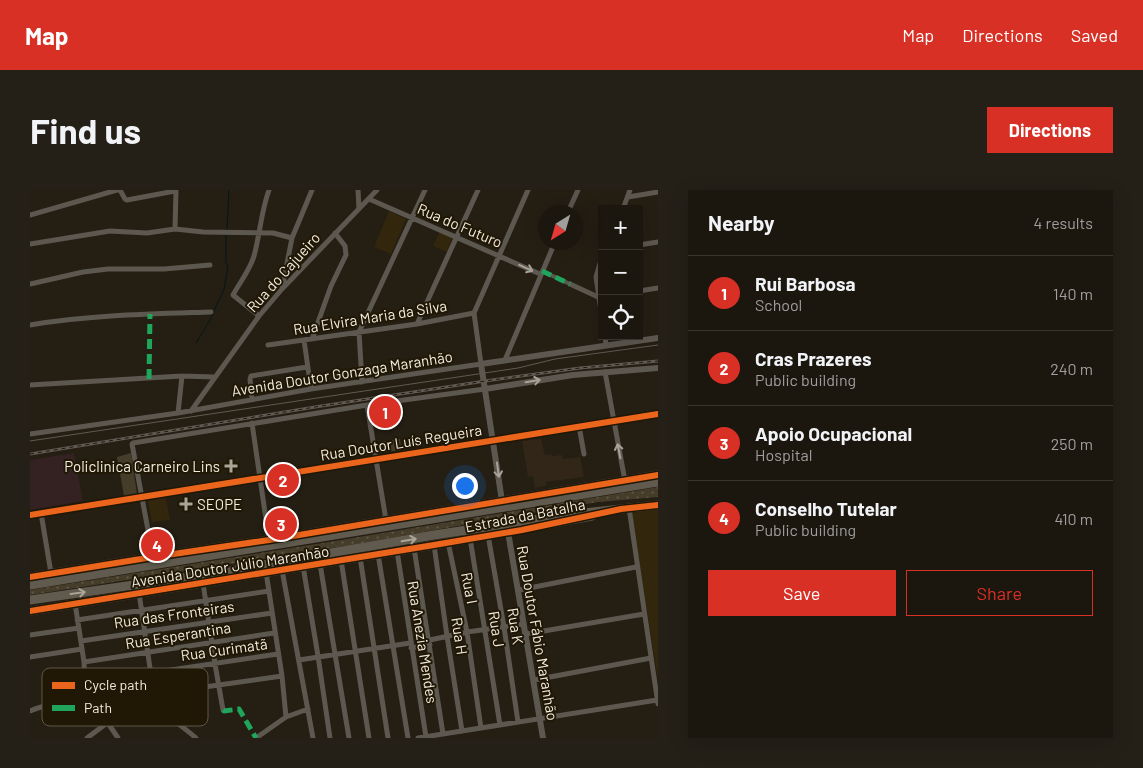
<!DOCTYPE html>
<html lang="en">
<head>
<meta charset="utf-8">
<style>
	body { margin:0; font-family:Barlow,sans-serif; background:#241f17; color:#f1f3f6 }
	.controls { position:absolute; right:15px; top:15px; display:grid; overflow:hidden; border-radius:0px; box-shadow:0 5px 20px #0002 }
	.controls button { width:45px; height:45px; display:grid; place-items:center; padding:0; border:0; border-bottom:1px solid #39352e; background:#1b160e; color:#f1f3f6; font:25px sans-serif }
	.compass { position:absolute; left:508px; top:15px; width:45px; height:45px; border-radius:50%; background:#1b160e; box-shadow:0 5px 20px #0002; rotate:217deg }
	.you { position:absolute; left:434px; top:295px; width:18px; height:18px; margin:-12px; border:4px solid #fff; border-radius:50%; background:#1a73e8; box-shadow:0 0 0 8px #1a73e833 }
	.badge { display:grid; place-items:center; width:32px; height:32px; border-radius:50%; background:#d93025; color:#fff; font-size:16px; font-weight:700 }
	.pin { position:absolute; translate:-50% -50%; border:2px solid #fff; box-shadow:0 1px 5px #0006 }
	.list { margin:0; padding:0; list-style:none }
	h2 { display:flex; justify-content:space-between; align-items:center; height:65px; margin:0; padding:0 20px; font-size:21px }
	h2 small { font-size:16px; font-weight:400; color:#a09f9e }
	.list li { display:grid; grid-template-columns:32px 1fr auto; gap:15px; align-items:center; box-sizing:border-box; height:75px; padding:0 20px; border-top:1px solid #39352e }
	.list b { display:block; font-size:19px; white-space:nowrap }
	.list p { margin:0; font-size:16px; white-space:nowrap; color:#a09f9e }
	.list em { font-size:16px; font-style:normal; color:#a09f9e }
	.actions { display:flex; gap:10px; padding:15px 20px }
	.actions a { flex:1; padding:11px 0; border:1px solid #d93025; border-radius:0px; text-align:center; font-size:18px; color:#d93025 }
	.actions .main { background:#d93025; color:#fff }
	.icon { flex:none; width:28px; height:28px; fill:none; stroke:currentColor; stroke-width:2; stroke-linecap:round; stroke-linejoin:round }
	.map { position:relative; flex:none; width:628px; height:548px; overflow:hidden; border-radius:0px }
	header { display:flex; align-items:center; gap:30px; box-sizing:border-box; height:70px; padding:0 25px; background:#d93025; color:#fff }
	header strong { font-size:24px }
	nav { display:flex; gap:28px; margin-inline-start:auto; font-size:18px }
	.intro { display:flex; align-items:center; justify-content:space-between; box-sizing:border-box; height:120px; padding:0 30px }
	h1 { margin:0; font-size:35px }
	.button { padding:12px 22px; border-radius:0px; background:#d93025; color:#fff; font-size:18px; font-weight:700 }
	main { display:flex; gap:30px; padding:0 30px }
	aside { flex:1; background:#1b160e; border-radius:0px; box-shadow:0 5px 20px #0002 }
	.map>svg:first-child { display:block }
	.commercial { fill:#342222 }
	.built { fill:#32260d }
	.medical { fill:#312618 }
	.grass { fill:#463c2a }
	.park { fill:url(#park-dots) }
	.lines { fill:none; stroke-linecap:round; stroke-linejoin:round }
	.stream { stroke:#031719; stroke-width:1 }
	.pedestrian { stroke:#5c5850; stroke-width:4 }
	.minor { stroke:#5c5850; stroke-width:5 }
	.tertiary { stroke:#5c5850; stroke-width:6 }
	.primary { stroke:#605a4f; stroke-width:9 }
	.trunk { stroke:#605b4e; stroke-width:9 }
	.tram { stroke:#605a54; stroke-width:1 }
	.rail-casing { stroke:#605a54; stroke-width:3 }
	.rail { stroke:#211705; stroke-width:1; stroke-dasharray:4; stroke-linecap:butt }
	.quiet { stroke:#20a55d; stroke-width:5; stroke-dasharray:10 5; stroke-linecap:butt }
	.cycleway-casing { stroke:#211705; stroke-width:9 }
	.cycleway { stroke:#eb651d; stroke-width:6 }
	.oneway { stroke:#a8a298 }
	.oneway2 { stroke:#aaa497 }
	.poi-dot { fill:#aba498; stroke:#211705; stroke-width:2 }
	.labels { text-anchor:middle; dominant-baseline:central; stroke-width:4; stroke-linejoin:round; paint-order:stroke }
	.street-label { font-size:15px; fill:#f3ece0; stroke:#211705 }
	.poi-label { font-size:15px; fill:#f3ece0; stroke:#211705; text-anchor:end }
	.key { fill:#211705; stroke:#605747; stroke-width:1 }
	.key-label { font-size:14px; fill:#f3ece0 }
</style>
</head>
<body>
<header>
<strong>Map</strong>
<nav><a>Map</a><a>Directions</a><a>Saved</a></nav>
</header>
<div class="intro"><h1>Find us</h1><a class="button">Directions</a></div>
<main>
<div class="map">
<svg width="628" height="548" viewBox="0 0 628 548">
	<defs>
		<pattern id="park-dots" width="8" height="8" patternUnits="userSpaceOnUse" patternTransform="scale(1.25)"><rect width="8" height="8" fill="#463c2a"/><path d="M2 2h.1M6 6h.1" fill="none" stroke="#615849" stroke-width="1.8" stroke-linecap="round"/></pattern>
	</defs>
	<rect width="100%" height="100%" fill="#241e13"/>
	<path class="commercial" d="M44 263 53 311 0 320V270Z"/>
	<path class="built" d="M359 21 376 29 361 64 344 57Z
		M410 41 423 46 417 62 403 56Z
		M366 215 368 227 344 230 342 218Z
		M136 308 140 330 122 332 118 311Z
		M628 319V489L601 323Z"/>
	<path class="medical" d="M511 249 515 265 522 264V266L532 265 533 269 550 267 554 287 516 292V296L505 298 503 286 498 287 492 251Z"/>
	<path class="grass" d="M370 249 371 260 350 263 349 252Z
		M101 263 107 304 94 306 87 267Z"/>
	<path class="park" d="M628 297V307L568 312 466 329 322 355 0 405V400L305 351Z"/>
	<g class="lines">
		<path class="stream" d="M197 40 199 0
			M166 153 179 132 194 99 198 76 196 72V44"/>
		<path class="pedestrian" d="M512 81 540 94"/>
		<path class="minor" d="M90 0 95 9 97 10 145 1
			M328 0 329 19
			M598 7 628 2
			M339 9 510 84
			M593 19 600 0
			M538 22 548 0
			M0 25 87 0
			M145 39 146 0
			M0 54 80 41 117 43 145 39 173 42 243 43 262 48
			M609 55 628 52
			M572 67 566 87 572 128
			M0 94 53 82 78 79H134L180 75
			M540 94 568 107 572 106
			M252 99 262 48 282 0
			M609 101 628 98
			M229 126 203 105C210 92 220 80 224 66 230 44 231 22 239 0
			M387 134 448 0
			M0 135C60 125 121 124 181 122
			M575 146 576 155
			M282 149 301 96 316 65 315 56 305 43
			M274 150 281 199
			M238 155 387 134 444 123
			M475 170 525 52
			M575 182 595 291
			M332 192 329 142 395 0
			M0 195 152 186 184 187
			M222 209 220 189 221 186 277 177
			M337 215 356 330
			M161 221 229 126 252 99 347 0
			M148 223 152 186
			M222 233 239 350
			M549 236 554 264
			M0 244 148 223 281 199 451 174 444 123 498 0
			M599 318 628 514
			M11 323 21 383
			M0 325 628 224
			M458 345 474 437 488 532
			M440 348 470 535
			M418 352 437 442 451 538
			M404 355 417 446 432 541
			M384 358 413 544
			M367 361 396 547
			M348 364 378 548
			M123 367 102 254 103 253 337 215 455 199
			M330 367 358 548
			M311 370 339 548
			M290 374 319 548
			M273 376 288 466 300 548
			M252 380 283 548
			M236 382 252 486 256 527
			M173 393 185 474 193 520
			M489 400 606 377
			M109 403 125 512C129 520 157 540 166 548
			M45 413 54 472 55 499 88 548
			M47 430 239 401
			M496 444 614 424
			M0 445 49 438
			M400 450 437 442 494 434
			M51 451 242 423
			M381 458 400 455
			M0 467 52 459
			M269 470 380 453
			M54 472 244 443
			M504 490 621 468
			M54 493 248 464
			M125 504 252 486
			M0 521C19 513 39 512 56 503
			M57 548 77 533
			M226 548 256 527 278 519
			M388 548 627 510"/>
		<path class="tertiary" d="M455 199 543 185 628 178
			M472 311 451 174 628 148
			M478 342 513 548"/>
		<path class="primary" d="M0 387 123 367 239 350 628 285
			M0 421 404 355 562 326"/>
		<path class="trunk" d="M0 395 628 292
			M0 410 193 382 404 345 535 325 628 315"/>
		<path class="tram" d="M0 251 488 178 525 169 628 155"/>
		<g class="rail-casing">
			<path id="rail" d="M0 264 285 217 462 190 550 178 628 171"/>
		</g>
		<use href="#rail" class="rail"/>
		<path class="quiet" d="M512 81 540 94
			M119 189 120 124
			M193 520 194 521 209 519 226 548"/>
		<g class="cycleway-casing">
			<path id="cycleway" d="M0 325 628 224
				M0 387 123 367 239 350 628 285
				M0 421 404 355 492 340 591 319 628 315"/>
		</g>
		<use href="#cycleway" class="cycleway"/>
	</g>
	<defs><path id="oneway-shaft" d="M-6 0H5M1.5-3L5.5 0L1.5 3" fill="none" stroke-width="1.6" stroke-linecap="round" stroke-linejoin="round" transform="scale(1.25)"/></defs>
	<g class="oneway">
		<use href="#oneway-shaft" transform="translate(496 78) rotate(24)"/>
		<use href="#oneway-shaft" transform="translate(503 191) rotate(-9)"/>
		<use href="#oneway-shaft" transform="translate(589 261) rotate(-101)"/>
		<use href="#oneway-shaft" transform="translate(468 280) rotate(82)"/>
	</g>
	<g class="oneway2">
		<use href="#oneway-shaft" transform="translate(379 350) rotate(-10)"/>
		<use href="#oneway-shaft" transform="translate(48 403) rotate(-8)"/>
	</g>
	<g class="poi-dot">
		<path d="M198.5 268.5h5v5h5v5h-5v5h-5v-5h-5v-5h5z"/>
		<path d="M153.5 306.5h5v5h5v5h-5v5h-5v-5h-5v-5h5z"/>
	</g>
	<g class="labels">
		<g class="street-label">
			<text transform="translate(430 35) rotate(23)">Rua do Futuro</text>
			<text transform="translate(253 82) rotate(-48)">Rua do Cajueiro</text>
			<text transform="translate(340 127) rotate(-9)">Rua Elvira Maria da Silva</text>
			<text transform="translate(312 183) rotate(-9)">Avenida Doutor Gonzaga Maranhão</text>
			<text transform="translate(371 252) rotate(-9)">Rua Doutor Luís Regueira</text>
			<text transform="translate(495 325) rotate(-11)">Estrada da Batalha</text>
			<text transform="translate(200 376) rotate(-9)">Avenida Doutor Júlio Maranhão</text>
			<text transform="translate(440 398) rotate(79)">Rua I</text>
			<text transform="translate(144 424) rotate(-8)">Rua das Fronteiras</text>
			<text transform="translate(486 436) rotate(81)">Rua K</text>
			<text transform="translate(467 439) rotate(81)">Rua J</text>
			<text transform="translate(508 443) rotate(80)">Rua Doutor Fábio Maranhão</text>
			<text transform="translate(148 445) rotate(-9)">Rua Esperantina</text>
			<text transform="translate(430 446) rotate(81)">Rua H</text>
			<text transform="translate(393 452) rotate(81)">Rua Anezia Mendes</text>
			<text transform="translate(194 459) rotate(-8)">Rua Curimatã</text>
		</g>
		<g class="poi-label">
			<text x="190" y="276">Policlinica Carneiro Lins</text>
			<text x="167" y="314" text-anchor="start">SEOPE</text>
		</g>
	</g>
	<rect x="12" y="478" width="166" height="58" rx="8" class="key"/>
	<rect x="22" y="492" width="23" height="7" fill="#eb651d"/>
	<rect x="22" y="515" width="23" height="6" fill="#20a55d"/>
	<g class="key-label">
		<text x="54" y="500">Cycle path</text>
		<text x="54" y="523">Path</text>
	</g>
</svg>
<div class="controls">
<button>+</button>
<button>−</button>
<button><svg class="icon" aria-label="locate" viewBox="0 0 24 24"><circle cx="12" cy="12" r="6"/><path d="M12 2v4M12 18v4M2 12h4M18 12h4"/></svg></button>
</div>
<svg class="compass" viewBox="-18 -18 36 36"><path d="M0-13l5 13h-10z" fill="#e53935"/><path d="M0 13l5-13h-10z" fill="#a09f9e"/></svg>
<div class="you"></div>
<div class="pin badge" style="left:355px;top:222px">1</div>
<div class="pin badge" style="left:253px;top:290px">2</div>
<div class="pin badge" style="left:251px;top:334px">3</div>
<div class="pin badge" style="left:127px;top:355px">4</div>
</div>
<aside>
<h2>Nearby<small>4 results</small></h2>
<ul class="list">
<li><span class="badge">1</span><div><b>Rui Barbosa</b><p>School</p></div><em>140 m</em></li>
<li><span class="badge">2</span><div><b>Cras Prazeres</b><p>Public building</p></div><em>240 m</em></li>
<li><span class="badge">3</span><div><b>Apoio Ocupacional</b><p>Hospital</p></div><em>250 m</em></li>
<li><span class="badge">4</span><div><b>Conselho Tutelar</b><p>Public building</p></div><em>410 m</em></li>
</ul>
<div class="actions"><a class="main">Save</a><a>Share</a></div>
</aside>
</main>
</body>
</html>
